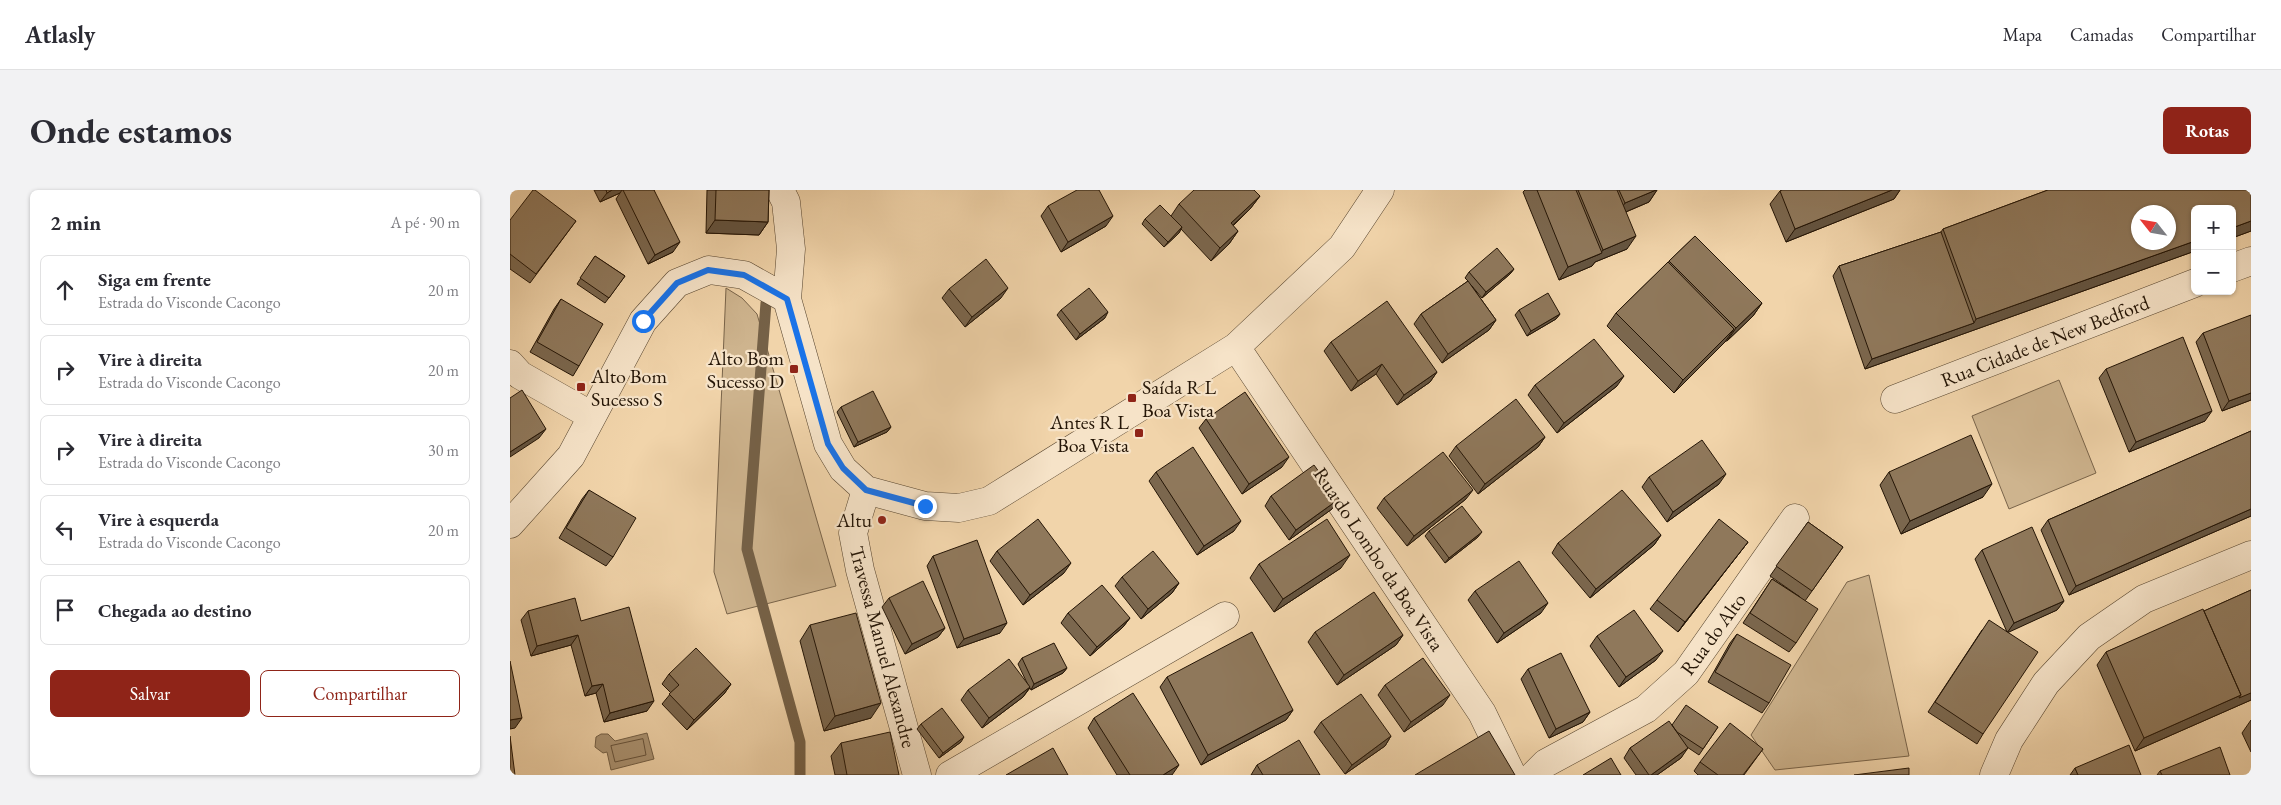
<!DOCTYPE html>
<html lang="pt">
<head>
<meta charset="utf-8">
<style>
	body { margin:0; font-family:"EB Garamond",serif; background:#f2f2f3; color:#2b2b33 }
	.controls { position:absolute; right:15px; top:15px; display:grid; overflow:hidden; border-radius:8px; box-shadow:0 1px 4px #0004 }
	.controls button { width:45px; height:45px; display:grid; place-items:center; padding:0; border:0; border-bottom:1px solid #e1e1e2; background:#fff; color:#2b2b33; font:25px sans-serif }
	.compass { position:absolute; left:1621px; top:15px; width:45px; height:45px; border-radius:50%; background:#fff; box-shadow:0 1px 4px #0004; rotate:301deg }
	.stop { position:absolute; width:15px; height:15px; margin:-11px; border:4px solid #1a73e8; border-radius:50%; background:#fff }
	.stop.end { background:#1a73e8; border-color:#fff; box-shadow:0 1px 5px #0008 }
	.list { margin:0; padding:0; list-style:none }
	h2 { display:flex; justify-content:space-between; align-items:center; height:65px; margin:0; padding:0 20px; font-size:21px }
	h2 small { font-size:16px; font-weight:400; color:#7c7c81 }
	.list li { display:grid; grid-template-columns:32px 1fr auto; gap:15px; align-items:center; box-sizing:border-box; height:70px; margin:0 10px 10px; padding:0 10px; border:1px solid #e1e1e2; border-radius:8px }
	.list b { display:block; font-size:19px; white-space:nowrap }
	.list p { margin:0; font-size:16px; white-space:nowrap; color:#7c7c81 }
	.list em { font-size:16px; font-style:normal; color:#7c7c81 }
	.actions { display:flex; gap:10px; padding:15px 20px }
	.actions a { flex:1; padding:11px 0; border:1px solid #8f2418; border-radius:8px; text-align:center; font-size:18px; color:#8f2418 }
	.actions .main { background:#8f2418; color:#fff }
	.icon { flex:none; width:28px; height:28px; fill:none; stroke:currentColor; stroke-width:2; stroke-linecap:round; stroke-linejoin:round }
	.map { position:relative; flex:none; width:1741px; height:585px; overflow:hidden; border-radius:8px }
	header { display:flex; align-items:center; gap:30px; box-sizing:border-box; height:70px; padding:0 25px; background:#fff; border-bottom:1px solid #e1e1e2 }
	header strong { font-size:24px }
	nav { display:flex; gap:28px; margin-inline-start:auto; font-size:18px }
	.intro { display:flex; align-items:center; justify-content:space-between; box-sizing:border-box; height:120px; padding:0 30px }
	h1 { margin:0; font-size:35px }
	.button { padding:12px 22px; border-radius:8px; background:#8f2418; color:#fff; font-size:18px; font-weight:700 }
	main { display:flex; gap:30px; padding:0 30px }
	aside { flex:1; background:#fff; border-radius:8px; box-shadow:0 1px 4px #0004 }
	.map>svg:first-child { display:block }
	.green { fill:#ceb48e; stroke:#79644a }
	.water { fill:#ab9372; stroke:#756147 }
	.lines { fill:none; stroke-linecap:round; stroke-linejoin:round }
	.shore { stroke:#68543c; stroke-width:1 }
	.stream { stroke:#756147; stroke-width:11 }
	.minor-casing { stroke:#57452f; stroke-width:29 }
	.minor { stroke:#f6e3c8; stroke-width:28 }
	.wall { fill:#7b674e; stroke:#241506; fill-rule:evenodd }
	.shaded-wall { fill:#645440; stroke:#241506 }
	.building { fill:#8f785b; stroke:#241506; fill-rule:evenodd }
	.route { stroke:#1a73e8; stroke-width:6 }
	.poi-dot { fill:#8f2418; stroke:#f6e3c8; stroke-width:2 }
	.labels { text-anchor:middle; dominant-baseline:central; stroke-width:4.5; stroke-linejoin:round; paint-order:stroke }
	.street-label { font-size:20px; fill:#241506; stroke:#f6e3c8 }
	.poi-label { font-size:20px; fill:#241506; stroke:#f6e3c8; text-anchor:end }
</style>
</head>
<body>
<header>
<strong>Atlasly</strong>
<nav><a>Mapa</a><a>Camadas</a><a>Compartilhar</a></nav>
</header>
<div class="intro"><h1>Onde estamos</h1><a class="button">Rotas</a></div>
<main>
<aside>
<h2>2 min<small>A pé · 90 m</small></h2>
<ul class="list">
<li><svg class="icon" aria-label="ahead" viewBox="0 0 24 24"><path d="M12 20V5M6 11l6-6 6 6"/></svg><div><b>Siga em frente</b><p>Estrada do Visconde Cacongo</p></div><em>20 m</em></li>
<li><svg class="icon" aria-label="right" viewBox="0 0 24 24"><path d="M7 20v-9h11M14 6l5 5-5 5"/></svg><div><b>Vire à direita</b><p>Estrada do Visconde Cacongo</p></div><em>20 m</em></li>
<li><svg class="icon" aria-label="right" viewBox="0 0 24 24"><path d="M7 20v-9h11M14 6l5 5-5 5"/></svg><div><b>Vire à direita</b><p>Estrada do Visconde Cacongo</p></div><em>30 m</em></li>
<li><svg class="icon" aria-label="left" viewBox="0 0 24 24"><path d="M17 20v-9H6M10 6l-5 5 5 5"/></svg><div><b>Vire à esquerda</b><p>Estrada do Visconde Cacongo</p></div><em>20 m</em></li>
<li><svg class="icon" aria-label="arrive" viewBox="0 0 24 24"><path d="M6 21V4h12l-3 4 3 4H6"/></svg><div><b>Chegada ao destino</b></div></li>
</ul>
<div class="actions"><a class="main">Salvar</a><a>Compartilhar</a></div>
</aside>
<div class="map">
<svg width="1741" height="585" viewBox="0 0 1741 585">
	<rect width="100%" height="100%" fill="#f1d4aa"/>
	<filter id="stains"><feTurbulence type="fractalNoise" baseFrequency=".004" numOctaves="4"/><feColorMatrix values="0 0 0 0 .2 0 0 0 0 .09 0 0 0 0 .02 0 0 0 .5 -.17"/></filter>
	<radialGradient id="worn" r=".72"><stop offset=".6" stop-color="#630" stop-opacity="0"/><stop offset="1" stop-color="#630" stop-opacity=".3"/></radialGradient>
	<path class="green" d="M216 98 232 108 247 124 326 396 217 424 204 382Z
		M1549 190 1586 283 1499 319 1462 226Z
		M1359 385 1399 566 1265 580 1241 545 1337 392Z"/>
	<path class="water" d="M137 543 144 569 101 580 97 562 93 563 85 557 86 547 91 544H98L105 551Z"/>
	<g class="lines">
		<path class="shore" d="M133 549 136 565 105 572 101 556Z"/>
		<path class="stream" d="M256 113 237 359 290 552V585"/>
		<g class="minor-casing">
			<path id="minor" d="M270 0 276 12 281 59 277 109 318 254 333 279 356 300 415 316 449 318 479 311 726 157 832 57 870 0
				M1722 78 1741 71
				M726 157 972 523 1002 585
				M0 174 10 185 82 226
				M1385 209 1685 93
				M356 300 343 343 350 380 407 585
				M0 334 61 266 133 131 167 93 199 80 234 85 277 109
				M440 585 715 426
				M1024 585 1036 573 1136 519 1176 483 1285 328
				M1484 585 1499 550 1536 493 1579 447 1634 409 1741 365"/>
		</g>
		<use href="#minor" class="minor"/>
	</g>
	<path class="wall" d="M84 0H144L163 62 138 74 106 9 110 3 90 12Z
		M197 0H259L258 32 249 45 196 43Z
		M1015 0H1147L1139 12 1116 22 1117 59 1085 72 1082 76 1049 90 1013 2Z
		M1272 0H1390L1384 9 1276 52 1260 14 1270 1Z
		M1538 0H1741V41L1722 48V19H1685V61L1355 179 1323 86 1329 76 1431 42 1433 39ZM1628 22H1658V52H1628Z
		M750 6 740 19 723 36 728 41 719 54 701 71 671 39 669 43 654 57 632 34 635 29 661 26 669 14Z
		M538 16 596 36 551 62 531 26Z
		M0 30 66 31 20 93 0 79Z
		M1185 46 1252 113 1243 126 1217 151H1216L1164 203 1097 136 1106 123Z
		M85 66 115 86 95 113 67 94Z
		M1004 79 1000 84 972 108 961 95 986 130 979 140 932 173 904 134 911 124 958 91 955 88 959 82Z
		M439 99 491 108 455 137 432 108Z
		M51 109 69 176 63 186 20 162 44 119Z
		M551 120 595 128 566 150 547 125Z
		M1009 120 1050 124 1046 129 1017 146 1005 125Z
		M1693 143 1741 210 1712 221 1686 152Z
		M821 152 927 182 920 192 887 215 866 184 841 201 814 161Z
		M1596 179 1695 231 1619 262 1589 188Z
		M1025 195 1107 196 1047 243 1018 205Z
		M331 217 381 237 377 242 344 257 327 222Z
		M696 229 772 277 732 304 689 238Z
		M1741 241V326L1559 405 1531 340 1538 330Z
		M1035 247 1028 257 968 304 939 266 946 256Z
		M646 282 724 341 687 365 639 291Z
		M1379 282 1473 307 1391 344 1370 295Z
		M1139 287 1209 294 1157 332 1132 297Z
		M79 300 103 367 96 376 49 348 72 309Z
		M761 306 822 319 779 350 755 316Z
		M874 308 956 309 897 356 867 318Z
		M1298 332 1333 357 1295 411 1286 453 1279 462 1233 433 1262 389 1290 407 1260 386Z
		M919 341 968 347 935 373 915 346Z
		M1151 345 1144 355 1080 408 1042 363 1048 353Z
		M1238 352 1168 442 1140 419 1147 410Z
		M1472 360 1554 411 1547 420 1497 442 1473 544 1467 554 1418 522 1472 440 1497 442 1465 369Z
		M487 361 554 383 513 415 480 371Z
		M423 366 490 443 447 458 417 376Z
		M749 374 831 378 764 422 740 388Z
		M612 387 669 393 662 403 631 429 605 396Z
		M1741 400V510L1625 561 1587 475 1596 462 1694 421Z
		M965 401 1031 423 987 453 958 410Z
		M379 408 435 438 428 447 395 464 372 417Z
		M18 421 71 431 137 521 94 532 86 503 75 506 61 455 21 466 11 430Z
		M558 423 620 428 613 437 580 466 551 433Z
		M300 435 361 528 314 541 290 451Z
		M805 442 893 445 886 455 827 495 798 452Z
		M1227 444 1259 513 1252 523 1198 492 1220 453Z
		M1087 446 1146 470 1109 497 1080 456Z
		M512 468 557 478 553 483 521 500 520 498 513 507 472 538 451 510 458 500 518 495 508 474Z
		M1018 479 1080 522 1073 532 1039 548 1011 489Z
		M159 484 221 494 214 504 177 540 152 514 161 503 152 494Z
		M657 487 783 520 776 530 691 575 650 497Z
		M875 495 933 515 894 542 868 505Z
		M584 528 662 585H607L578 538Z
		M1741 530V562L1732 543Z
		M811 532 881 546 875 556 835 584 804 542Z
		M411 534 451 552 429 568 407 539Z
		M1162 535 1208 537 1189 565 1177 557 1171 568 1147 585H1126L1114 568 1120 558Z
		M331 553 389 585H325L321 566Z
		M1253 559 1234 585H1188L1184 581 1190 572Z
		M747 575 810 585H741Z
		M1565 578 1568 585H1560Z
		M1650 581 1720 585H1647Z"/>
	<path class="shaded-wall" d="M102 0H112L110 3 90 12 97 3Z
		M1146 0H1147L1139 12 1106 26 1115 13Z
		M1382 0H1390L1384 9 1276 52 1285 39Z
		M750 6 740 19 711 46 721 33Z
		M603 26 596 36 551 62 558 52Z
		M205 30 258 32 249 45 196 43Z
		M1741 31V41L1722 48V38Z
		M672 37 669 43 654 57 658 52Z
		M728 41 719 54 701 71 710 58Z
		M1126 46 1117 59 1085 72 1082 76 1049 90 1058 77 1090 64 1093 60Z
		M1685 51V61L1355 179 1362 169 1464 133 1466 129Z
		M170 52 163 62 138 74 145 65Z
		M1004 79 1000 84 972 108 976 102Z
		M498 98 491 108 455 137 462 127Z
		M1252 113 1243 126 1217 151 1226 138Z
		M598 122 595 128 566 150 570 144Z
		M1050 124 1046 129 1017 146 1021 141Z
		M986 130 979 140 932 173 938 164Z
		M1224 139 1215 152 1164 203 1173 190Z
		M872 174 866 184 841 201 848 191Z
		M927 182 920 192 887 215 894 205Z
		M1114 186 1107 196 1047 243 1054 233Z
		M1741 203V210L1712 221 1719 211Z
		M1702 221 1695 231 1619 262 1626 252Z
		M381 237 377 242 344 257 348 252Z
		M36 239 29 248 0 267V262Z
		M1035 247 1028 257 968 304 975 294Z
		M779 267 772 277 732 304 739 294Z
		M1216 284 1209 294 1157 332 1163 322Z
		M1482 294 1473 307 1391 344 1400 331Z
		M963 300 956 309 897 356 904 346Z
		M829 309 822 319 779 350 786 340Z
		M1741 319V326L1559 405 1566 396Z
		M731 331 724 341 687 365 694 356Z
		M972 342 968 347 935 373 939 368Z
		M1151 345 1144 355 1080 408 1086 399Z
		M1238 352 1168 442 1175 432Z
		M840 365 831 378 764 422 773 409Z
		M561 373 554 383 513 415 520 405Z
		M669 393 662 403 631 429 638 419Z
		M1554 411 1547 420 1497 443 1504 433Z
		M1038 413 1031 423 987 453 994 443Z
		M620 428 613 437 580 466 587 457Z
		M497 433 490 443 447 458 454 449Z
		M435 438 428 447 395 464 402 454Z
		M68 445 61 455 21 466 27 456Z
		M893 445 886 455 827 495 834 485Z
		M1153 461 1146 470 1109 497 1116 487Z
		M557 478 553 483 521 500 524 494Z
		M93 494 86 503 75 506 82 496Z
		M221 494 214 504 177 540 184 530Z
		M520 497 513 507 472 538 479 528Z
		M1741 503V510L1625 561 1634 548 1731 505Z
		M940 505 933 515 894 542 901 532Z
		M144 511 137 521 94 532 100 523Z
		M371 513 361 528 314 541 325 526Z
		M783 520 776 530 691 575 698 565Z
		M1080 522 1073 532 1039 548 1046 539Z
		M12 528 5 538 0 539V530Z
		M881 546 875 556 835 584 842 575Z
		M454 547 451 552 429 568 433 563Z
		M1178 558 1171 568 1147 585H1141Z
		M669 575 662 585H653Z"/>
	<path class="building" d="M23 0H25L66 31 26 84 0 64V30Z
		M96 0H102L97 3Z
		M113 0H144L170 52 145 65Z
		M206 0H259L258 32 205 30Z
		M567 0H589L603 26 558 52 538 16Z
		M684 0H744L750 6 721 33 728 41 710 58 669 14Z
		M1027 0H1066L1092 63 1058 77Z
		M1068 0H1107L1126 46 1093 60Z
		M1109 0H1146L1115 13Z
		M1272 0H1382L1285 39 1270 1Z
		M1538 0H1741V31L1722 38V19H1685V51L1466 129 1433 39ZM1628 22H1658V52H1628Z
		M650 15 672 37 658 52 635 29Z
		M1431 42 1464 133 1362 169 1329 76Z
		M1185 46 1252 113 1226 138 1159 71Z
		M987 58 1004 79 976 102 959 82Z
		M85 66 115 86 99 108 70 88Z
		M476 69 498 98 462 127 439 99Z
		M1158 72 1224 139 1173 190 1106 123Z
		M958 91 986 130 938 164 911 124Z
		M579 98 598 122 570 144 551 120Z
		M1038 103 1050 124 1021 141 1009 120Z
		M51 109 93 134 69 176 27 152Z
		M877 111 927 182 894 205 872 174 848 191 821 152Z
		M1741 125V203L1719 211 1693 143Z
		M1673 147 1702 221 1626 252 1596 179Z
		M1084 149 1114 186 1054 233 1025 195Z
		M12 200 36 239 0 262V208Z
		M363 201 381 237 348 252 331 217Z
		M735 202 779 267 739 294 696 229Z
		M1006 209 1035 247 975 294 946 256Z
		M1741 241V319L1566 396 1538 330Z
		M1461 245 1482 294 1400 331 1379 282Z
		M1192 250 1216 284 1163 322 1139 287Z
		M683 257 731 331 694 356 646 282Z
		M933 262 963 300 904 346 874 308Z
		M804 275 829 309 786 340 761 306Z
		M79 300 126 328 103 367 56 338Z
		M1112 300 1151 345 1086 399 1048 353Z
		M952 316 972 342 939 368 919 341Z
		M528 329 561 373 520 405 487 361Z
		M817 329 840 365 773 409 749 374Z
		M1209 329 1238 352 1175 432 1147 410Z
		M1298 332 1333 357 1302 401 1266 376Z
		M1522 337 1554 411 1504 433 1472 360Z
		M467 350 497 433 454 449 423 366Z
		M643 361 669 393 638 419 612 387Z
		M1009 371 1038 413 994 443 965 401Z
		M1262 389 1308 419 1286 453 1240 423Z
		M413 391 435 438 402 454 379 408Z
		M592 395 620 428 587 457 558 423Z
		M1741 400V503L1729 508 1731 505 1694 421Z
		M864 402 893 445 834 485 805 442Z
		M65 408 71 431 119 417 144 511 100 523 93 494 82 496 68 445 27 456 18 421Z
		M1693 419 1731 505 1634 548 1596 462Z
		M1124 420 1153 461 1116 487 1087 446Z
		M346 423 371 513 325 526 300 435Z
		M1479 430 1528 462 1473 544 1425 512Z
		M742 442 783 520 698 565 657 487Z
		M1227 444 1281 475 1259 513 1205 482Z
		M544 453 557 478 524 494 512 468Z
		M186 458 221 494 184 530 159 504 169 495 159 484Z
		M1051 463 1080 522 1046 539 1018 479Z
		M913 468 940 505 901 532 875 495Z
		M499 469 520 497 479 528 458 500Z
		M0 471 12 528 0 530Z
		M623 503 669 575 653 585H620L584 528Z
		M851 504 881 546 842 575 811 532Z
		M1176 515 1208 537 1193 559 1167 542 1162 535Z
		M432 518 454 547 433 563 411 534Z
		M1159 531 1178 558 1141 585H1139L1120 558Z
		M1220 533 1253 559 1233 585H1208L1190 572Z
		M979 541 1005 585H905Z
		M380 542 389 585H337L331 553Z
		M0 546 5 585H0Z
		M789 550 810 585H753L747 575Z
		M1619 555 1631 585H1568L1565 578Z
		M1710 557 1720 585H1652L1650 581Z
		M543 558 558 585H496Z
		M1101 568 1111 585H1073Z
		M1399 578V585H1344Z"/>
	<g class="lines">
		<path class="route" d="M133 131 167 93 198 80 234 85 277 109 318 254 333 278 356 300 415 316"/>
	</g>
	<g class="poi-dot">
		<rect x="279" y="174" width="10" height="10" rx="2.5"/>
		<rect x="66" y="192" width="10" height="10" rx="2.5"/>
		<rect x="617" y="203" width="10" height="10" rx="2.5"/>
		<rect x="624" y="238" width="10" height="10" rx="2.5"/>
		<circle cx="372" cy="330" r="5"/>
	</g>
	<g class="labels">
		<g class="street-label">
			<text transform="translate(1535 151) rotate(-21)">Rua Cidade de New Bedford</text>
			<text transform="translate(869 369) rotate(56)">Rua do Lombo da Boa Vista</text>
			<text transform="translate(1203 444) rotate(-54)">Rua do Alto</text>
			<text transform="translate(373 457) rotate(75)">Travessa Manuel Alexandre</text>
		</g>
		<g class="poi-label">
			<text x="274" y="168">Alto Bom<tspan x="274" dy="23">Sucesso D</tspan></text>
			<text x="81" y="186" text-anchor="start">Alto Bom<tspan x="81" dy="23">Sucesso S</tspan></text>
			<text x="632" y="197" text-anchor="start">Saída R L<tspan x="632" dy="23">Boa Vista</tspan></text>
			<text x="619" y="232">Antes R L<tspan x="619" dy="23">Boa Vista</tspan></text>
			<text x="362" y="330">Altu</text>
		</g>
	</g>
	<rect width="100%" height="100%" filter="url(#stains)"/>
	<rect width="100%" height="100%" fill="url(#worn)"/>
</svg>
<div class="controls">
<button>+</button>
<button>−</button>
</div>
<svg class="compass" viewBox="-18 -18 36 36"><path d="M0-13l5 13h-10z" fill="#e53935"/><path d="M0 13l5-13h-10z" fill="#7c7c81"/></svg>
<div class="stop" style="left:133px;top:131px"></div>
<div class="stop end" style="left:415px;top:316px"></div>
</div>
</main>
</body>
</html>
